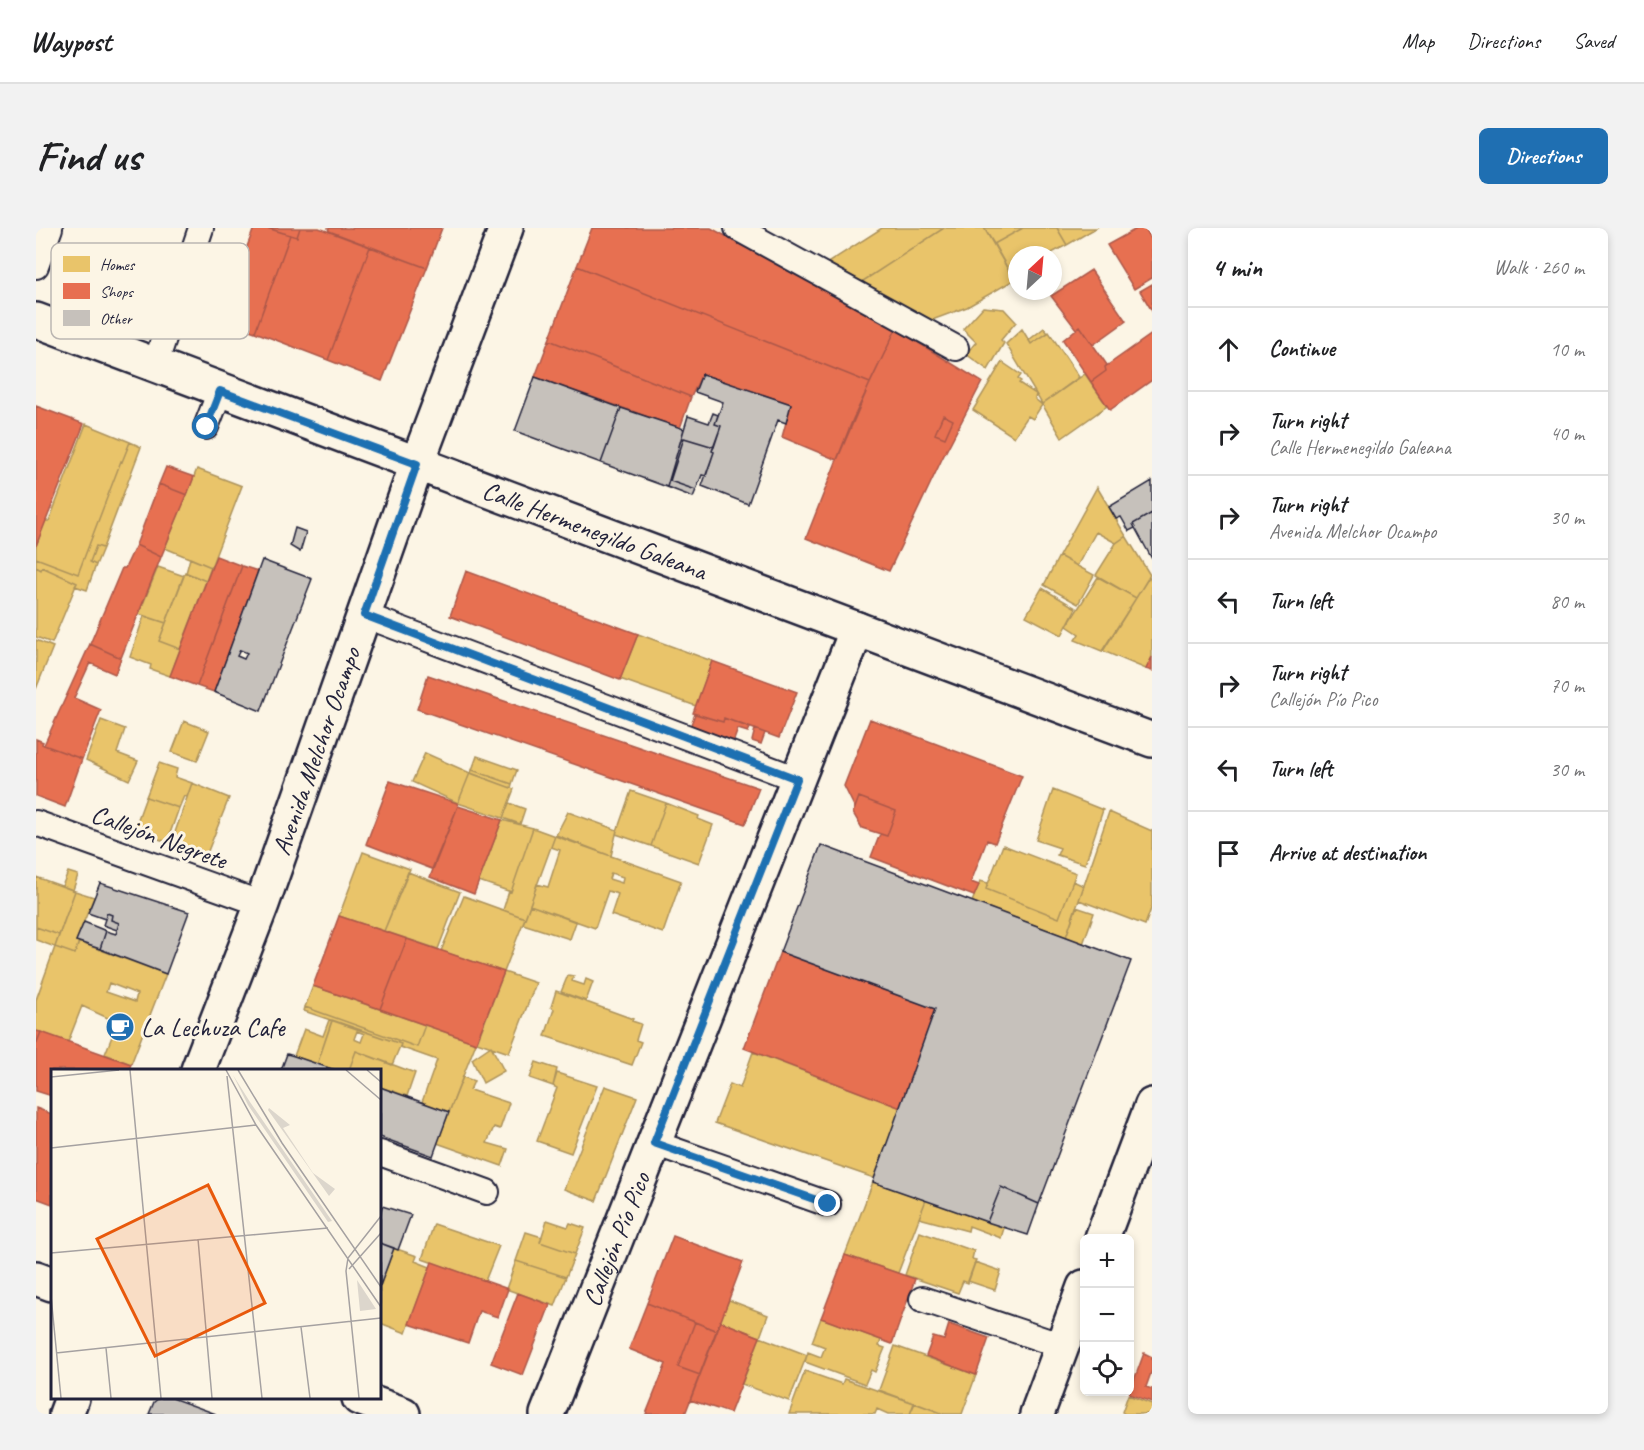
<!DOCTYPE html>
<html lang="en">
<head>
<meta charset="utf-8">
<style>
	body { margin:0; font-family:Caveat,sans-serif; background:#f2f2f2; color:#202124 }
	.controls { position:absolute; right:18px; bottom:18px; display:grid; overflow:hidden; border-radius:9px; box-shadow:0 3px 9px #0003 }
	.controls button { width:54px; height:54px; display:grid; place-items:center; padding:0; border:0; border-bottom:2px solid #e0e0e0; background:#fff; color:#202124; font:30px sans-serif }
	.compass { position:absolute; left:972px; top:18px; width:54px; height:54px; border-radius:50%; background:#fff; box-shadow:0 3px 9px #0003; rotate:26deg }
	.stop { position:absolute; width:18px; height:18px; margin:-14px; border:4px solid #1f6fb2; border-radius:50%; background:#fff }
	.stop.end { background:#1f6fb2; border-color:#fff; box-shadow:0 2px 6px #0008 }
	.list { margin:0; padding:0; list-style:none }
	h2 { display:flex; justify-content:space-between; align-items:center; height:78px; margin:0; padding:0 24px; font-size:26px }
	h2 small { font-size:20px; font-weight:400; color:#757577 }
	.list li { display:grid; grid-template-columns:39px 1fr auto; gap:18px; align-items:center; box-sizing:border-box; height:84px; padding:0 24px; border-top:2px solid #e0e0e0 }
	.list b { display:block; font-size:22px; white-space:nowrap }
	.list p { margin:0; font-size:20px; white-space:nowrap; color:#757577 }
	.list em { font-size:20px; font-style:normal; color:#757577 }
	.icon { flex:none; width:33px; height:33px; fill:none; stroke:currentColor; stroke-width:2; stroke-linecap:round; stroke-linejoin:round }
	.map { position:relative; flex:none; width:1116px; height:1186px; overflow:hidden; border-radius:9px }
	header { display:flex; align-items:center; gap:36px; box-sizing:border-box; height:84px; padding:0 30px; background:#fff; border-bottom:2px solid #e0e0e0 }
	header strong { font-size:28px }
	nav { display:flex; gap:33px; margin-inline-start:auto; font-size:21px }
	.intro { display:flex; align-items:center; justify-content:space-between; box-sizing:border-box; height:144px; padding:0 36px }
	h1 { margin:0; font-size:42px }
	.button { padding:15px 27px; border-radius:9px; background:#1f6fb2; color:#fff; font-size:21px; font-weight:700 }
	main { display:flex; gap:36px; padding:0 36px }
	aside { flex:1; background:#fff; border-radius:9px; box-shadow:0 3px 9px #0003 }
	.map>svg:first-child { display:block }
	.homes { fill:#e9c46a; stroke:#ad935c; stroke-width:1.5; fill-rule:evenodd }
	.shops { fill:#e76f51; stroke:#ac584a; stroke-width:1.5; fill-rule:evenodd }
	.building { fill:#c6c1bb; stroke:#22223b; stroke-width:1.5; fill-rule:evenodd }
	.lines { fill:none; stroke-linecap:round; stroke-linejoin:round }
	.lane-casing { stroke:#22223b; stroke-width:28 }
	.street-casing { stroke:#22223b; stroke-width:38 }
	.secondary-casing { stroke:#22223b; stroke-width:38 }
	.lane { stroke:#fcf5e5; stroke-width:24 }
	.street { stroke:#fcf5e5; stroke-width:33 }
	.secondary { stroke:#fcf5e5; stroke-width:33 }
	.route { stroke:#1f6fb2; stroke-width:8 }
	.labels { text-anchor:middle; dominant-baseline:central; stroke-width:6; stroke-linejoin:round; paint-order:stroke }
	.street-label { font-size:26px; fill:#22223b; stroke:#fcf5e5 }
	.poi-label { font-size:26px; fill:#22223b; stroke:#fcf5e5; text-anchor:start }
	.inset-road { fill:none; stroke:#a5a1a1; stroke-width:1.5 }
	.view { fill:#e8590c; fill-opacity:0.15; stroke:#e8590c; stroke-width:3 }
	.inset-edge { fill:none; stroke:#22223b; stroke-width:3 }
	.key { fill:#fcf5e5; stroke:#bbb6b2; stroke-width:1.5 }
	.key-label { font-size:16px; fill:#22223b }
</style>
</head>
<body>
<header>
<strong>Waypost</strong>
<nav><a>Map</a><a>Directions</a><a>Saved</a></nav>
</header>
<div class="intro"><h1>Find us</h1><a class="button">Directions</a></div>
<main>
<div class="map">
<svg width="1116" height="1186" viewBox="0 0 1116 1186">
	<rect width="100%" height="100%" fill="#fcf5e5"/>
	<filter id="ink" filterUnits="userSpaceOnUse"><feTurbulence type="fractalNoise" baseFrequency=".0167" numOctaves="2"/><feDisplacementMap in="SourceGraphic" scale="12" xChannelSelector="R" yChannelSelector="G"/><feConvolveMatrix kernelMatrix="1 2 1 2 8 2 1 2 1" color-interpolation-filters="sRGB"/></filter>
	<g filter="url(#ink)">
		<path class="homes" d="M846 0H908L824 55 790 36Z
			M908 0H948L978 52 931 79 891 94 824 55Z
			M948 0H987L958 16Z
			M987 0H1021L1031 17 1012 27H981V45L976 48 958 16Z
			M1021 0H1060L1031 17Z
			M947 79 968 81 980 94 965 112 968 115 952 142 930 126 940 114 927 101Z
			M1008 100 1012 105 995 116 993 112Z
			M986 101 995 116 1013 104 1043 149 1006 176 970 116Z
			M966 134 985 147 982 151 985 153 983 155 1000 166 999 171 1006 177 997 191 992 188 978 209 937 182Z
			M1049 146 1071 178 1026 210 1006 176Z
			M50 196 94 214 86 234 85 233 42 346 0 330V318L9 293H13Z
			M94 214 105 219 67 320 60 318 54 334 60 337 51 362 39 358 41 355 6 339 5 342 0 339V330L42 346 85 233 86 234Z
			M161 241 206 258 175 339 129 320Z
			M1061 259 1090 308 1080 315 1060 304 1041 338 1023 328Z
			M1090 308 1114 347 1100 370 1060 347 1080 315Z
			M60 318 67 320 60 337 54 334Z
			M1023 328 1058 347 1042 376 1008 357Z
			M154 330 175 339 170 353 150 345Z
			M0 339 5 342 6 339 41 355 16 415 0 409Z
			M122 339 148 348 130 395 103 386Z
			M149 344 170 353 144 421 123 413Z
			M1062 349 1100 370 1066 423 1039 412 1043 406 1031 398Z
			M1113 349 1116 354V429L1110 441 1067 423Z
			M1006 360 1040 380 1026 407 990 388Z
			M108 388 130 395 123 413 144 421 134 448 114 441 115 437 94 429Z
			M602 406 676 433 660 478 584 451Z
			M0 412 17 419 0 461Z
			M65 492 89 501 81 525 102 533 93 552 50 532Z
			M148 493 173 503 161 533 136 524Z
			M389 525 434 545 422 575 376 554Z
			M441 528 481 542 476 556 436 542Z
			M123 535 141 541 139 549 156 555 151 569 148 568 143 580 110 569Z
			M436 542 476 556 475 560 435 545Z
			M434 545 478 561 467 590 422 575Z
			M156 555 193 570 170 628 135 616Z
			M1017 562 1067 582 1049 636 1021 627 1024 620 1000 612Z
			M595 563 630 575 615 618 580 606Z
			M110 569 143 580 131 614 98 602Z
			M473 575 489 581 484 596 467 590Z
			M630 575 663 588 662 591 677 597 663 635 615 618Z
			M532 584 581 602 575 628 520 607Z
			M1073 584 1116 603V678L1109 697 1043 672Z
			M466 592 497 600 475 664 443 653Z
			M497 600 519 608 489 690 467 682 473 663 475 664Z
			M519 608 645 653 627 705 575 687 582 666 572 663 559 700 494 677 501 656 512 659 524 622 515 619ZM575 645 587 649 586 655 573 651Z
			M967 617 1040 645 1023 690 950 661Z
			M327 624 374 641 348 703 303 688Z
			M32 644 42 647 37 662 26 658Z
			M372 644 424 664 402 721 348 703Z
			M0 649 39 663 23 707 0 699Z
			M944 653 952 655 950 661 1023 690 1037 653 1048 658 1030 709 936 674Z
			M39 663 58 669 40 713H43L39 726 19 719Z
			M428 668 489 690 468 744 405 723Z
			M494 677 540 694 534 711 487 696Z
			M1040 679 1058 685 1047 716 1030 709Z
			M0 699 23 707 19 719 0 712Z
			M43 714 130 746 95 836 69 826 79 801 72 798 74 791 46 778 32 814 0 803V772L19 719 39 726ZM73 755 101 766 99 774 70 764Z
			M468 744 500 755 473 825 441 814Z
			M532 747 538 748 536 753 548 757 550 751 557 754 550 773 525 764Z
			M277 758 389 797 381 819 269 779Z
			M520 763 597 791 596 793 605 796 600 812 605 814 596 837 509 808 518 781 515 779Z
			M269 779 381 819 389 797 440 815 413 884 386 874 401 832 364 819 365 816 268 783Z
			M293 792 296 793 281 837 258 828 268 801 287 808Z
			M296 792 365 816 356 837 320 823 313 842H299L281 837ZM321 803 328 806 325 814 318 811Z
			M455 818 468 843 447 855 436 831Z
			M320 823 379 845 371 868 344 859V842H313Z
			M717 824 865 880 838 950 679 895 694 856 704 860Z
			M500 834 521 841 517 858 494 850Z
			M521 845 561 858 535 925 501 913 521 860 517 858Z
			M427 849 438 853 434 862 473 875 464 901 458 899 451 915 472 921 466 938 401 915Z
			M569 858 601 869 560 973 528 961Z
			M837 954 890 972 862 1045 809 1027Z
			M890 972 968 1000 965 1010 933 998 932 1003 883 990Z
			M511 992 532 999 534 995 549 1000 539 1026 504 1014Z
			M398 996 463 1018 449 1053 386 1031Z
			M490 1004 506 1009 504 1014 539 1026 530 1049 480 1033Z
			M884 1004 938 1023 936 1031 940 1032 932 1055 927 1053 922 1065 869 1047Z
			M358 1020 381 1028 379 1033 394 1039 370 1105 344 1095V1058Z
			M480 1033 530 1049 519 1078 470 1061Z
			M939 1034 965 1043 959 1062 932 1053Z
			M693 1072 732 1087 724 1109 684 1093Z
			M785 1090 845 1112 843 1118 849 1120 839 1144 835 1142 829 1156 769 1134 772 1124 785 1129 789 1119 776 1114Z
			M724 1109 771 1127 753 1173 706 1156Z
			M859 1118 940 1147 926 1186H908L843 1162Z
			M769 1143 806 1156 808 1151 878 1175 874 1186H852L841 1181 839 1186H753Z
			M1092 1167 1116 1176V1186H1089L1086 1184Z
			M879 1175 908 1186H874Z"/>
		<path class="shops" d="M218 0H231L254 7 219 104 184 91Z
			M231 0H264L261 9Z
			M264 0H283L334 19 292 132 219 104 254 7 261 9Z
			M292 0H406L391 40 293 3Z
			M556 0H675L860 101 834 155 541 38Z
			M1102 0H1109L1116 12V50L1098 61 1071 17Z
			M334 19 391 40 346 153 292 132Z
			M541 38 834 155 801 232 746 209 755 176 666 146 655 169 513 112Z
			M1055 42 1090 93 1057 117 1044 98 1040 101 1015 68Z
			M1116 56V83L1104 63Z
			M1044 98 1071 137 1069 139 1070 143 1055 154 1027 112Z
			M860 101 946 154 906 231 853 343 770 310 817 191ZM907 187 917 192 909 210 899 206Z
			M1116 106V152L1074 182 1055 154 1070 143 1069 139Z
			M513 112 655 169 644 200 499 149Z
			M0 178 48 196 0 318Z
			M907 187 917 192 909 210 899 206Z
			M130 239 158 249 151 267 123 256Z
			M123 256 151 267 125 329 100 317Z
			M100 317 125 329 85 430 54 416 86 340H89Z
			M180 328 206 338 161 458 134 448Z
			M206 338 222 343 178 464 161 458Z
			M430 343 602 406 584 452 414 388Z
			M54 416 85 430 79 446 54 435 38 470 65 482 46 531 8 517Z
			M1116 429V443L1110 441Z
			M676 433 761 464 743 510 688 490 687 494 657 485Z
			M392 447 723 560 709 596 381 481Z
			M659 486 687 494 688 490 714 500 712 504 702 501 698 512 688 511 654 499Z
			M834 491 986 548 959 615 951 612 935 654 943 657 938 668 835 629 844 606 851 608 860 583 823 569 819 580 808 558Z
			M719 501 729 505 725 516 716 513Z
			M0 511 7 514 6 516 8 517 46 531 29 579 0 568Z
			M354 553 421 575 422 578 396 641 330 616Z
			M823 569 860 583 851 608 826 600 817 585Z
			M422 578 466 592 438 666 394 649Z
			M303 688 371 711 344 781 277 758Z
			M371 711 468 744 440 815 344 781Z
			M744 724 899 781 865 880 708 820Z
			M0 803 5 804 0 817Z
			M5 804 95 836 93 842H16V868L0 863V817Z
			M0 880 16 886V976L0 970Z
			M637 1008 707 1034 681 1103 611 1075Z
			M809 1027 879 1051 856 1116 785 1090Z
			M396 1034 472 1061 462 1089 443 1083 432 1115 373 1096Z
			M482 1065 514 1077 487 1147 455 1135Z
			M611 1075 659 1094 642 1139 664 1147 649 1186H610L630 1136 593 1121Z
			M684 1093 724 1109 694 1185 654 1172Z
			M659 1094 681 1103 664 1147 642 1139Z
			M913 1096 953 1110 940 1147 890 1128 897 1109 908 1112Z
			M1108 1125 1116 1129V1142L1110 1159 1116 1161V1174L1093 1166Z"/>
		<path class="building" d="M666 146 755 176 750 195 742 192 712 276 666 258 678 224 676 223 685 198 679 196 687 174 659 164Z
			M499 149 585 180 565 235 479 203Z
			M585 180 648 201 631 259 565 235Z
			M677 185 682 187 679 196 685 198 678 219 648 210 634 253 660 262 657 269 631 259 652 188 673 195Z
			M648 210 678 219 676 223 678 224 670 248 666 247 660 262 634 253Z
			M1116 253V285L1097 296 1099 300 1093 303 1085 289 1080 291 1073 279Z
			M1116 285V331L1097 296Z
			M259 300 270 304 264 324 254 318Z
			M226 332 276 351 225 483 178 464ZM204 422 211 425 208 431 201 428Z
			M785 617 1095 733 1003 976 965 959 951 994 837 954 899 781 744 724Z
			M64 655 153 684 130 746 64 721 70 703 80 706 83 695 75 692 76 687 71 685 69 691 52 685Z
			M71 685 76 687 75 692 83 695 81 702 67 697Z
			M48 694 70 703 64 721 40 713Z
			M251 826 258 828 299 842H245Z
			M344 859 413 884 397 928 344 909Z
			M965 959 1003 976 992 1007 951 994Z
			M346 978 375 987 362 1022 344 1015V989Z
			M344 1015 358 1020 344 1058Z
			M123 1170H136L180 1186H113L118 1174Z"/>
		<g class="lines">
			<g class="lane-casing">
				<path id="lane" d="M701 0 920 120
					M0 38 14 0
					M119 137 165 0
					M170 199 184 163
					M328 387 761 551
					M0 595 226 676
					M618 915 792 976
					M344 925 451 964
					M886 1071 1026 1118"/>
			</g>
			<g class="street-casing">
				<g id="street">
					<path id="s1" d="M511 1186 821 401"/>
				</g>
			</g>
			<g class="secondary-casing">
				<g id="secondary">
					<path id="s2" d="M0 92 1116 512"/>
					<path id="s3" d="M162 842 226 676 381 236 470 0"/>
					<path d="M1066 1010 1116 877"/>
					<path d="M0 1050 16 1056"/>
					<path d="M323 1170 367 1186"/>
					<path d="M30 1186 36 1170"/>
					<path d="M1001 1186 1048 1059"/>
				</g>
			</g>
			<use href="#lane" class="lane"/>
			<use href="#street" class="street"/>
			<use href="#secondary" class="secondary"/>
		</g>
	</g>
	<g class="lines" filter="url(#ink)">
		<path class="route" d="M170 199 184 163 381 236 328 387 761 551 618 915 792 976"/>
	</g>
	<defs>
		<g id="cafe-disc" transform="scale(1.5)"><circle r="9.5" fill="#1f6fb2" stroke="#fcf5e5"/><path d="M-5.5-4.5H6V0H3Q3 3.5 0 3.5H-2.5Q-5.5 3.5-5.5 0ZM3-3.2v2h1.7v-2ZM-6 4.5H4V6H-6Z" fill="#fff"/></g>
	</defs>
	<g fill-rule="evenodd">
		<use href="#cafe-disc" x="84" y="799"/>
	</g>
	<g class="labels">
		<g class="street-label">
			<text stroke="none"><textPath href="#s2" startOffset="597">Calle Hermenegildo Galeana</textPath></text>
			<text stroke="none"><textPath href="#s3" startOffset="340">Avenida Melchor Ocampo</textPath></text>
			<text transform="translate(123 609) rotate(20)">Callejón Negrete</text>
			<text stroke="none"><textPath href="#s1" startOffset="188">Callejón Pío Pico</textPath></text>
		</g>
		<g class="poi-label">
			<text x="105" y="799">La Lechuza Cafe</text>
		</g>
	</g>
	<g transform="translate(15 841)">
		<rect width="330" height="330" fill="#fcf5e5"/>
		<path d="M182 6 199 33 281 152 277 153 197 36ZM218 39 239 56 232 59 262 104 284 120 278 127 217 41ZM306 211 325 240 309 242Z" fill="#dcd6cc"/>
		<path class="inset-road" d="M79 1 110 329M175 1 205 56 330 238M187 1 231 74 330 218M295 1 330 31M316 1 330 13M176 7 211 329M0 8 68 1M0 79 205 56M147 170 161 329M0 184 277 159M298 200 330 164M0 227 10 329M250 258 259 329M55 279 60 329M5 284 330 249M308 329 295 202 297 189 330 147"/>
		<path class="view" d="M157 116 214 234 104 287 46 170Z"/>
		<rect width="330" height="330" class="inset-edge"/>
	</g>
	<rect x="15" y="15" width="198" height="96" rx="9" class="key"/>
	<rect x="27" y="28" width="27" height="16" fill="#e9c46a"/>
	<rect x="27" y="55" width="27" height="16" fill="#e76f51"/>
	<rect x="27" y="82" width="27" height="16" fill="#c6c1bb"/>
	<g class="key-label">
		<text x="64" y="42">Homes</text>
		<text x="64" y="69">Shops</text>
		<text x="64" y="96">Other</text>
	</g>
</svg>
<div class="controls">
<button>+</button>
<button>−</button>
<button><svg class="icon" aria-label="locate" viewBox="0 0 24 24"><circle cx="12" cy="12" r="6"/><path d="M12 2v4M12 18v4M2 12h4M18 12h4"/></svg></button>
</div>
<svg class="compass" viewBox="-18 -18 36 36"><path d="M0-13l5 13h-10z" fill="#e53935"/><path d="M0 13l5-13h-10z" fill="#757577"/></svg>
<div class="stop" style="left:170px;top:199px"></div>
<div class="stop end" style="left:792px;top:976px"></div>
</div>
<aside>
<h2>4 min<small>Walk · 260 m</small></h2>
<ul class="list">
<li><svg class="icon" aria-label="ahead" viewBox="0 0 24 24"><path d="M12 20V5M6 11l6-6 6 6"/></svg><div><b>Continue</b></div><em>10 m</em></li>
<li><svg class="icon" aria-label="right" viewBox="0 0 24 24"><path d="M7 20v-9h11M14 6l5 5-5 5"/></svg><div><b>Turn right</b><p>Calle Hermenegildo Galeana</p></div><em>40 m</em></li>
<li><svg class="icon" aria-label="right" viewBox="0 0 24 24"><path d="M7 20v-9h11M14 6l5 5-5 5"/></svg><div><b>Turn right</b><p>Avenida Melchor Ocampo</p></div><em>30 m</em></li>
<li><svg class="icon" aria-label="left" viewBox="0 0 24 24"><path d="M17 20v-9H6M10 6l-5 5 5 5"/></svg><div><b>Turn left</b></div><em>80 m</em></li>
<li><svg class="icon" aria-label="right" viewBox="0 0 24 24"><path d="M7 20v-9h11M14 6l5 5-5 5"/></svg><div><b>Turn right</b><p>Callejón Pío Pico</p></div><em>70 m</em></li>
<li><svg class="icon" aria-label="left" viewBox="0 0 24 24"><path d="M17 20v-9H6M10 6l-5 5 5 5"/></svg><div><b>Turn left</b></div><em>30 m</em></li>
<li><svg class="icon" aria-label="arrive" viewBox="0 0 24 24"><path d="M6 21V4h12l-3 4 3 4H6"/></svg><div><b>Arrive at destination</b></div></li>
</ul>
</aside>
</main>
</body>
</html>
